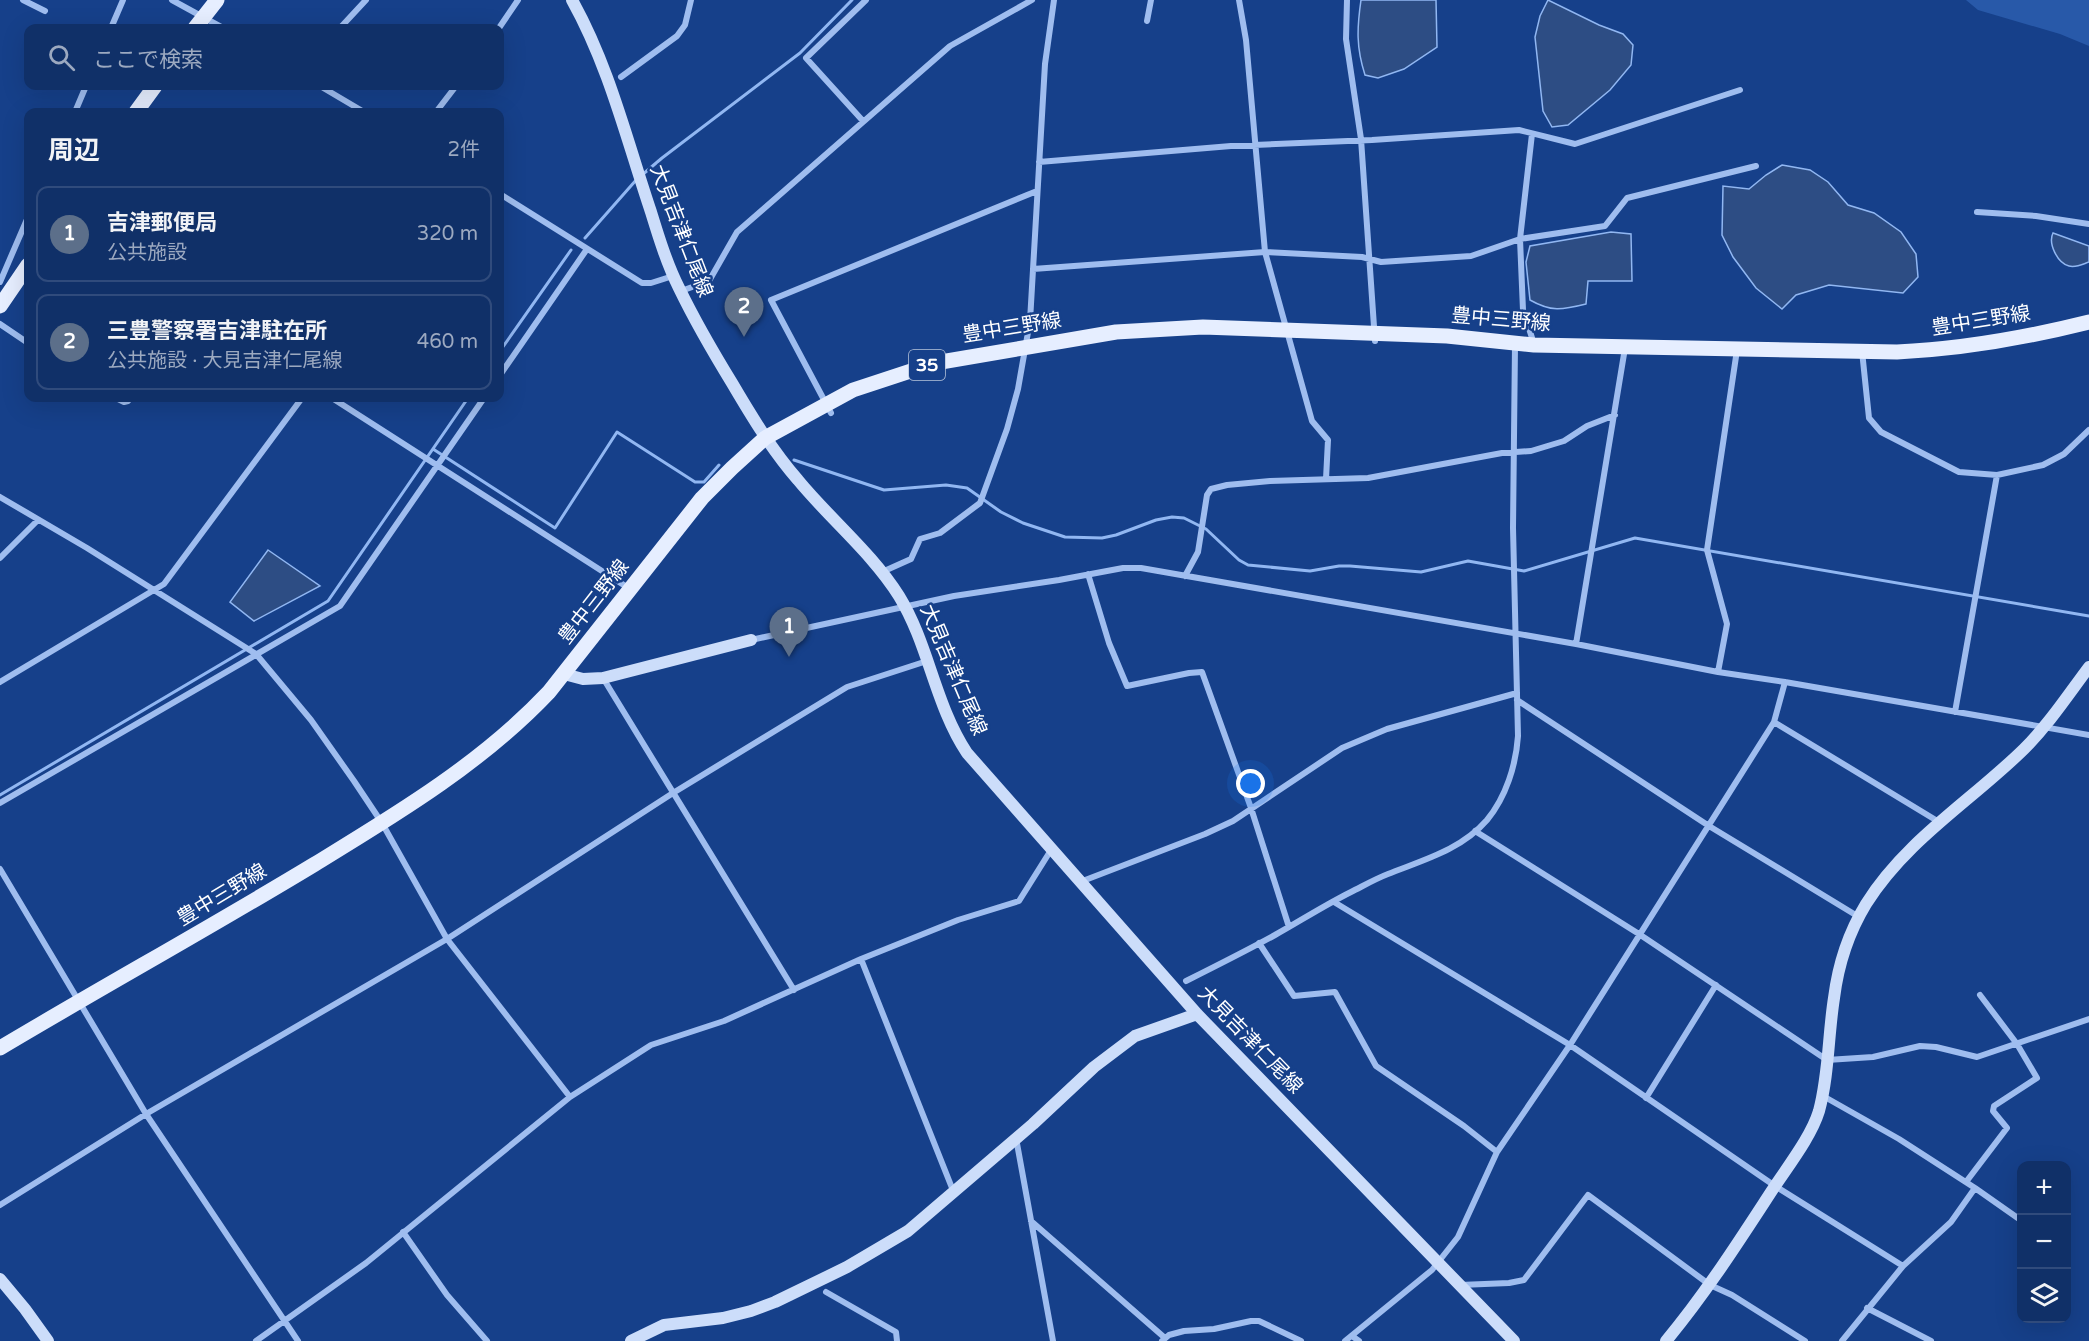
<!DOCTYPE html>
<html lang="ja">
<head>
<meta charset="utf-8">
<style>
	body { margin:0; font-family:"Varela Round","Noto Sans JP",sans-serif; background:#19386e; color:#f1f3f6 }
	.controls { position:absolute; right:18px; bottom:18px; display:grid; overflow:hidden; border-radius:12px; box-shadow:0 6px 24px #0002 }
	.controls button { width:54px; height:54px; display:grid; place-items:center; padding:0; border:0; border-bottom:2px solid #304b7c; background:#103068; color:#f1f3f6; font:30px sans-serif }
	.you { position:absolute; left:1251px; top:784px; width:21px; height:21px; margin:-15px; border:4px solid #fff; border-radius:50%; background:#1a73e8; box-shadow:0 0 0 9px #1a73e833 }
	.badge { display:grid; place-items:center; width:39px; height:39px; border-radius:50%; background:#95b2f1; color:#fff; font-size:20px; font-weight:700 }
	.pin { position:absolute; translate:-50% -50px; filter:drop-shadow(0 2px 3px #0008) }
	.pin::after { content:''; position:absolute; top:32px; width:21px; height:18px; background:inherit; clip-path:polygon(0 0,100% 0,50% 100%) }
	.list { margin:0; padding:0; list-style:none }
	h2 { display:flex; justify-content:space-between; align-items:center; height:78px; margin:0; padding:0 24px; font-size:26px }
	h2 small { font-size:20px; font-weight:400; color:#9ca9c0 }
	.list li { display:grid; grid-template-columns:39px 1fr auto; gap:18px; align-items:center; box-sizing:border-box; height:96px; margin:0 12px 12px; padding:0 12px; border:2px solid #304b7c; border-radius:12px }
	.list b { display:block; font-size:22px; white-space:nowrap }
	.list p { margin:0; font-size:20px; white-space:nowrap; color:#9ca9c0 }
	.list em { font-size:20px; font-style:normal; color:#9ca9c0 }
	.icon { flex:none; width:33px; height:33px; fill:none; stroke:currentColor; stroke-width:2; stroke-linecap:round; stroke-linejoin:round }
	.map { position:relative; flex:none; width:2089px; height:1341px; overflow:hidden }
	.search { position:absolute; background:#103068; box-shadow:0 6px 24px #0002; left:24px; top:24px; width:480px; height:66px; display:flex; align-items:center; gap:15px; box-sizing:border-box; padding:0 21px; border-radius:12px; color:#9ca9c0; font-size:22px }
	.panel { position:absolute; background:#103068; box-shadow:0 6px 24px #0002; left:24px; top:108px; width:480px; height:294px; border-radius:12px }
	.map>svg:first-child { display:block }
	.green { fill:#2859a9 }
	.water { fill:#2d4d84; stroke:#91b7f2; stroke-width:1.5 }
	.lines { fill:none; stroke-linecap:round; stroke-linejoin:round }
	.stream { stroke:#91b7f2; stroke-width:3 }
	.street { stroke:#9fbdef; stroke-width:6 }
	.secondary { stroke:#ccddfa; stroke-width:12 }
	.primary { stroke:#e6eeff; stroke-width:15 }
	.labels { text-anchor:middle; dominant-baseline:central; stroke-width:5; stroke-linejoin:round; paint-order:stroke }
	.shield { fill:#16408a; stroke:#b9c6dc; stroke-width:1.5 }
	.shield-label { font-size:18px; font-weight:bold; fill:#fff }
	.street-label { font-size:20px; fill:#fff; stroke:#16408a }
</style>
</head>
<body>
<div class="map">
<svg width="2089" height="1341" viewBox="0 0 2089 1341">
	<rect width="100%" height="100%" fill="#16408a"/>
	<path class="green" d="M1966 0H2089V46L2060 34 1978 10Z"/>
	<path class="water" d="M1361 0H1436L1437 47 1404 69 1378 78 1365 75C1356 47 1357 28 1361 0Z
		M1548 0 1599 25 1623 34 1633 45 1631 65 1610 90 1568 125 1552 127 1543 111 1535 37 1540 16Z
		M1782 165 1810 170 1828 182 1848 205 1874 213 1901 232 1916 254 1918 277 1903 293 1829 285 1796 295 1782 309 1756 288 1733 257 1722 235 1723 186 1749 189 1766 175Z
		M1611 232 1631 234 1632 281H1588L1586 304C1562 310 1551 312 1530 300L1526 262 1530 246Z
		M2053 233 2089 246V262C2083 264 2076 268 2069 266 2057 263 2048 243 2053 233Z
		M268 550 320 586 254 621 230 602Z"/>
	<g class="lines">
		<path class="stream" d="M642 175 662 158 800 53 852 0
			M585 238 637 179
			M500 351 571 250
			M433 449 555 528 617 432 695 482H704L719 465
			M794 460 884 490 946 485 967 488 1001 512 1023 523 1065 537 1102 538 1116 535 1156 520 1172 517 1184 518 1206 529 1239 560 1248 565 1310 571 1339 566H1350L1421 572 1468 561 1524 571 1635 538 2089 616
			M0 795 328 601 468 398"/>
		<path class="street" d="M23 0 45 11
			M172 0 223 28
			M1239 0 1246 40 1265 252 1312 421 1328 440 1326 479
			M1347 0 1346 39 1361 139 1375 341
			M1147 21 1151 0
			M111 28 123 0
			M340 28 366 0
			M499 28 518 0
			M621 77 677 36 685 25 691 0
			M320 86 364 112
			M75 112 86 86
			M436 112 456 86
			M863 121 806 58 866 0
			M1532 134 1520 239 1523 310 1534 344
			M1039 162 1231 146 1372 140 1519 130 1575 144 1740 90
			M500 194 642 283H651L673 276
			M1977 212 2036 216 2089 224
			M1033 269 1265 252 1362 257 1381 262 1471 256 1520 239 1605 226 1627 198 1756 166
			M0 282 28 217
			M681 291 709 281 737 232 950 46 1032 0
			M0 324 28 343
			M1862 351 1869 418 1881 432 1959 472 1997 475 2043 465 2064 454 2089 430
			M500 375 587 249
			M116 398 124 402 128 401 130 398
			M332 398 630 589
			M831 413 771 300 1037 191
			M0 497 87 548 256 654 311 720 354 781 382 823 447 939 570 1097
			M0 558 38 520
			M882 572 911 559 920 539 940 533 980 503 1007 429 1018 389 1030 321 1045 64 1054 0
			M1088 574 1109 643 1127 686 1189 673 1202 672 1251 808 1289 927
			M1185 576 1198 552 1207 495 1211 489 1227 485 1270 481 1368 478 1502 453 1531 451 1564 441 1587 426 1615 415
			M751 640 954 596 1059 580 1123 568H1141L1576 644 1718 672 1785 682 2089 735
			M1576 644 1625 348
			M1718 672 1727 624 1707 550 1737 350
			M603 678 794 990
			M0 682 164 584 302 398
			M1517 700 1709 826 1859 917
			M1955 712 1997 475
			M1774 722 1939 822
			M0 803 340 606 484 398
			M1475 831 1639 934 1827 1060 1873 1057 1920 1046 1936 1047 1977 1057 2089 1019
			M0 869 146 1114 298 1341
			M1080 882 1205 834 1233 821 1342 748 1387 729 1517 693
			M1334 902 1570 1045 1775 1186 1903 1266
			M1259 943 1294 996 1335 992 1376 1066 1464 1126 1497 1152
			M861 959 954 1193
			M1186 981C1216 966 1246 951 1275 935 1300 921 1325 905 1351 892 1363 886 1375 879 1388 874 1423 860 1461 850 1487 820 1506 797 1516 765 1518 736L1513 528 1515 345
			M1823 1096 1899 1139 1975 1188 2022 1221
			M1646 1098 1716 985
			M1016 1138 1053 1341
			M1966 1182 2007 1128 1993 1111 1994 1106 2037 1078 2017 1044 1980 995
			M0 1205 146 1114 447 939 673 793 847 687 927 661
			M1031 1221 1165 1338
			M403 1232 447 1295 487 1341
			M1460 1285 1509 1283 1524 1280 1588 1195 1710 1285 1732 1295 1805 1341
			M826 1292 896 1332 897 1341
			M1867 1308 1931 1341
			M1352 1336 1359 1341
			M256 1341 366 1263 570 1097 651 1045 724 1021 861 959 958 920 1019 901 1051 850
			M1162 1341 1169 1335 1184 1331 1214 1329 1251 1321H1259L1301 1341
			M1345 1341 1432 1270 1458 1237 1497 1152 1570 1045 1774 722 1785 682
			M1842 1341 1903 1266 1951 1222 1975 1188"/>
		<path class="secondary" d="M572 0C609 66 627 141 651 212 659 238 667 264 679 288 695 321 713 352 732 383 752 417 772 450 798 480 830 519 872 553 899 596 929 645 935 705 967 753L1197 1014 1514 1341
			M564 674 583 679 603 678 751 640
			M0 1279 25 1309 48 1341
			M631 1341 664 1325 723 1318 751 1311 775 1302 847 1267 908 1231 1033 1124 1094 1067 1135 1036 1197 1014
			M1666 1341C1706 1293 1739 1241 1773 1189 1788 1166 1811 1137 1819 1111 1829 1074 1828 1036 1834 998 1838 966 1849 932 1866 904 1906 840 1971 801 2024 749 2049 724 2068 695 2089 667"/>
		<path class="primary" d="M195 28 217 0
			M136 112 155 86
			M0 306 28 265
			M0 1048C104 986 211 927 315 864 397 814 482 763 549 692L702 498 732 468 765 438 853 390 935 363 1116 332 1203 327 1447 336 1534 345 1897 352C1962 349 2025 338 2089 322"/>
	</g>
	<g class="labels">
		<rect class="shield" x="909" y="350" width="36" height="30" rx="4.5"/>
		<g class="shield-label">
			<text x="927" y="365">35</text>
		</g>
		<g class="street-label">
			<text transform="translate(681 231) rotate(69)">大見吉津仁尾線</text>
			<text transform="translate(1501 320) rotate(5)">豊中三野線</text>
			<text transform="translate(1981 321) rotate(-9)">豊中三野線</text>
			<text transform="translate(1012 328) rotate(-9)">豊中三野線</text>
			<text transform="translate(594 602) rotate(-52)">豊中三野線</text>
			<text transform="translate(953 670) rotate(67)">大見吉津仁尾線</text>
			<text transform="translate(222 895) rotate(-31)">豊中三野線</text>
			<text transform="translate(1250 1040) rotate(46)">大見吉津仁尾線</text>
		</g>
	</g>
</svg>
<div class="controls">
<button>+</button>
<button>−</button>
<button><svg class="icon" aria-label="layers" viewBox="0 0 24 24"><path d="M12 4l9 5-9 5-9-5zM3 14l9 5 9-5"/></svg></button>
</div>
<div class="you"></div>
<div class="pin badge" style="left:789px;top:657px;background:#5c6f8a">1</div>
<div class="pin badge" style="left:744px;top:337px;background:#5c6f8a">2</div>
<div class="search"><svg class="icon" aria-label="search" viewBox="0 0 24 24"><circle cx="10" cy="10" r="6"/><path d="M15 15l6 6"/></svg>ここで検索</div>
<section class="panel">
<h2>周辺<small>2件</small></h2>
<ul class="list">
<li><span class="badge" style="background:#5c6f8a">1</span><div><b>吉津郵便局</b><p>公共施設</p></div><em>320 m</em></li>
<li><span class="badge" style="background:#5c6f8a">2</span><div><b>三豊警察署吉津駐在所</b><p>公共施設 · 大見吉津仁尾線</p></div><em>460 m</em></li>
</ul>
</section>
</div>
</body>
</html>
